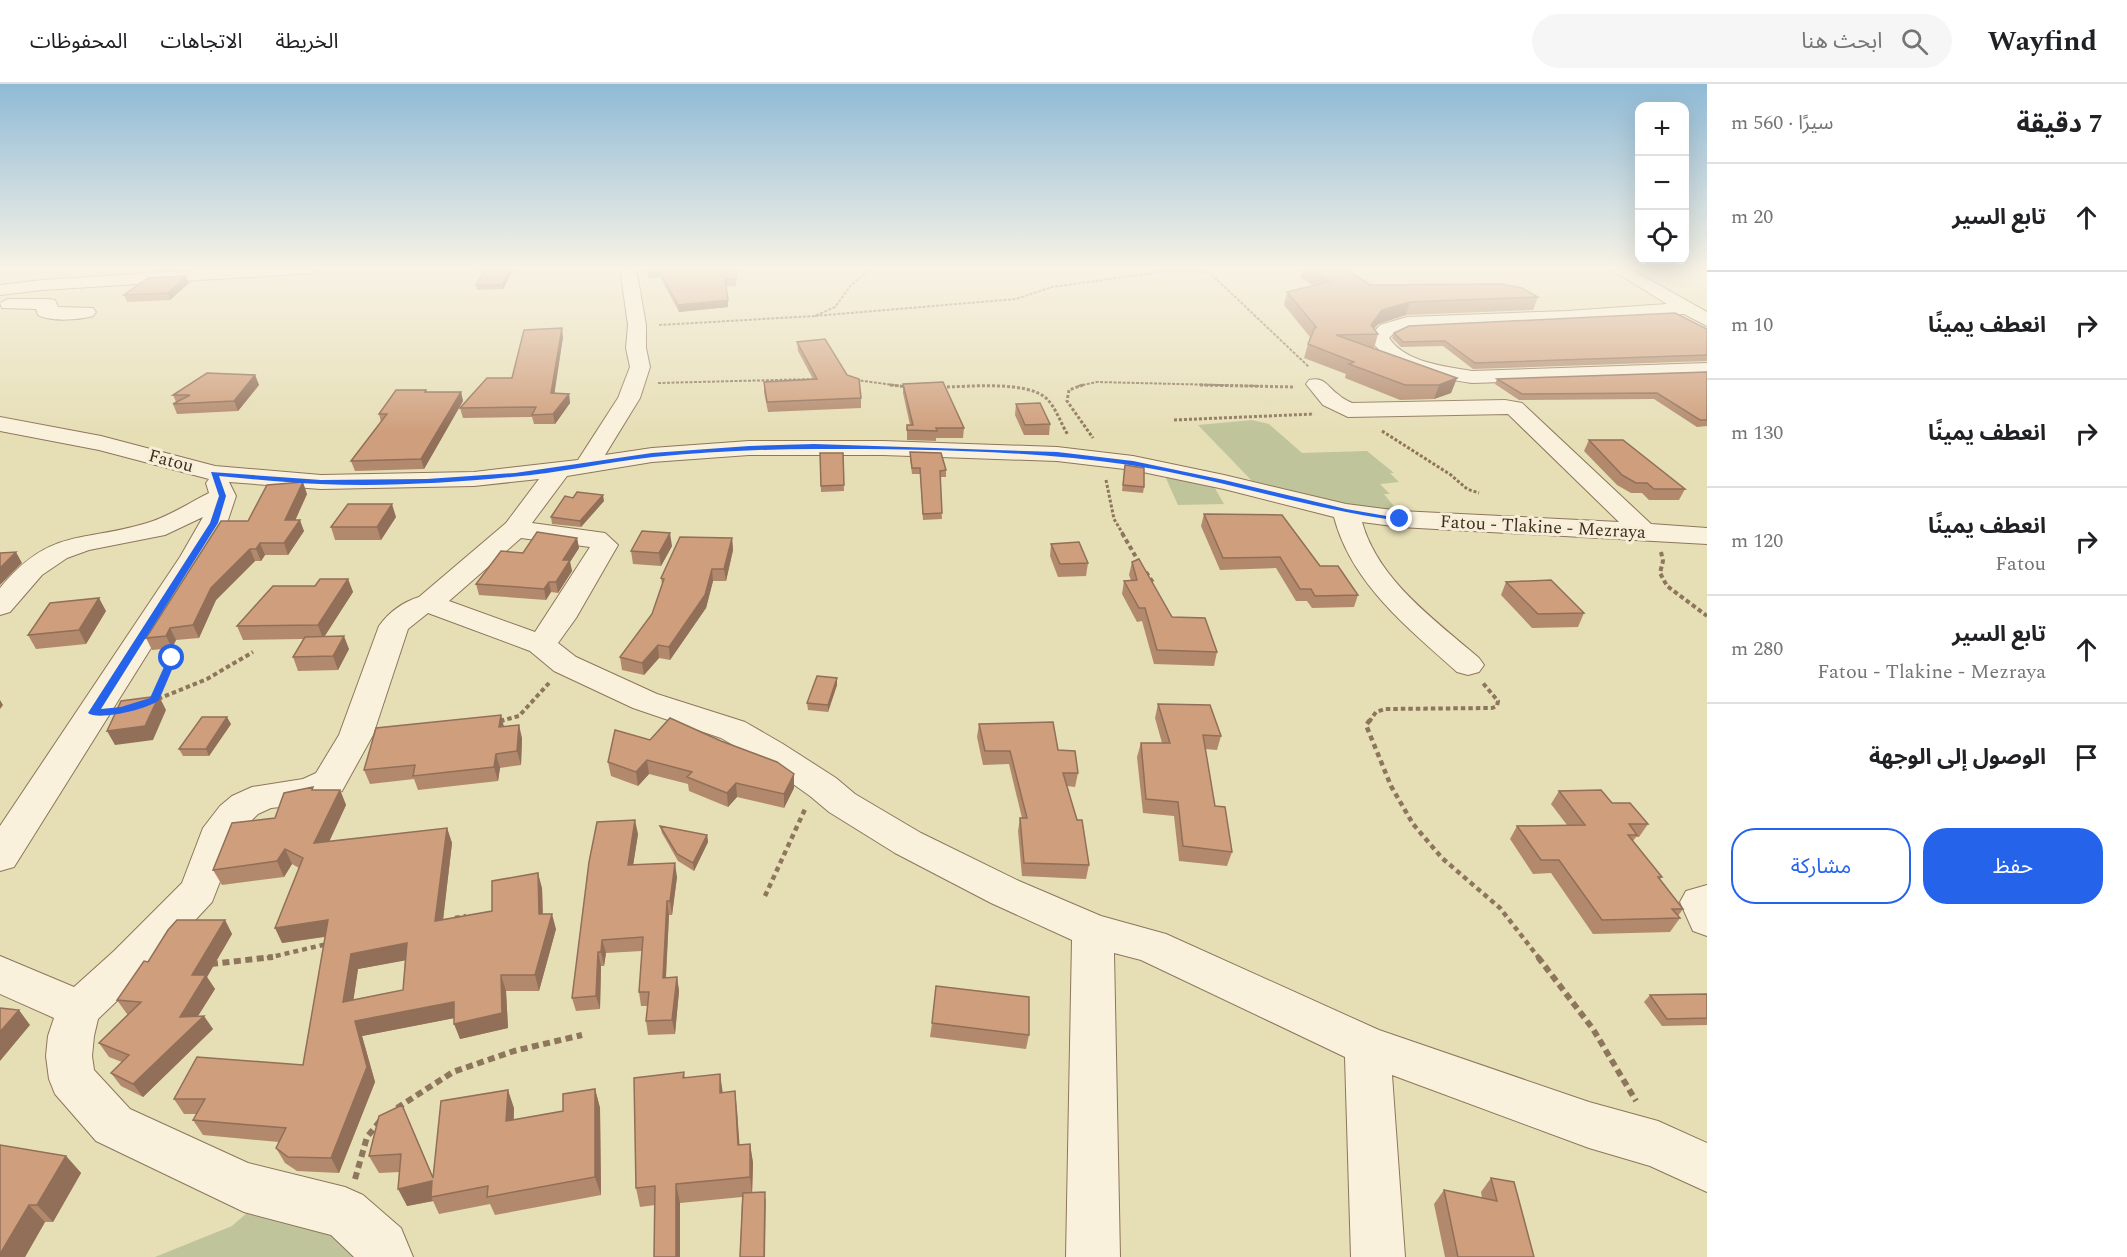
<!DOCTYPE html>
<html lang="ar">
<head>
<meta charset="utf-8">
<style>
	body { margin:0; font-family:Spectral,"Noto Sans Arabic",serif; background:#f6f6f6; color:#202124; direction:rtl }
	.controls { position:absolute; right:18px; top:18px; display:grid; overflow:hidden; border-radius:12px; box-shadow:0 6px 24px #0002 }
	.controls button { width:54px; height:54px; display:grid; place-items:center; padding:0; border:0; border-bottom:2px solid #e0e0e0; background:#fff; color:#202124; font:30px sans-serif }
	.stop { position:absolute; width:18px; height:18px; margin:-14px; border:4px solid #2563eb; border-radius:50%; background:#fff }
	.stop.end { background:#2563eb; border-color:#fff; box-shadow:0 2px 6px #0008 }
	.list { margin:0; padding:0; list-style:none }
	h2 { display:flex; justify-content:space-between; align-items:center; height:78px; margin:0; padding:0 24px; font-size:26px }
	h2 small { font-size:20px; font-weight:400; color:#757577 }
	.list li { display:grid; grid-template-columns:39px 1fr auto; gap:18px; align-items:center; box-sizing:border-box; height:108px; padding:0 24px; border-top:2px solid #e0e0e0 }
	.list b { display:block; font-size:22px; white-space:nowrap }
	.list p { margin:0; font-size:20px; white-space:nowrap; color:#757577 }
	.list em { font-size:20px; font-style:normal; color:#757577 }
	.actions { display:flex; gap:12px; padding:18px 24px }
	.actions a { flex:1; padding:14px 0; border:2px solid #2563eb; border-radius:24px; text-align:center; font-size:21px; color:#2563eb }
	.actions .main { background:#2563eb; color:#fff }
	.icon { flex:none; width:33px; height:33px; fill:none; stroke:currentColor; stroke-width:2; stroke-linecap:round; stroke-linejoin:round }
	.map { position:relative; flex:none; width:1707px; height:1173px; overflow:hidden; direction:ltr }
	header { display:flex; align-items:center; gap:36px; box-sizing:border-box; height:84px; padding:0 30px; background:#fff; border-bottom:2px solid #e0e0e0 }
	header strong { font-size:28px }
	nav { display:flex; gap:33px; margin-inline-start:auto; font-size:21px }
	.search { width:420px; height:54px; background:#f6f6f6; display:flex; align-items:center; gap:15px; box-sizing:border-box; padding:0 21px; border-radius:33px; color:#757577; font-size:22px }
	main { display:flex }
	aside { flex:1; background:#fff }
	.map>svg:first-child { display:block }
	.farmland { fill:#e6deb5 }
	.cemetery { fill:#bfc49a }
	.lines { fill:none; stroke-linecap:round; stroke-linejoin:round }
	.minor-casing { stroke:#8d765c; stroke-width:2 }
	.path-far4 { stroke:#8d765c; stroke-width:2; stroke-dasharray:3 1.5; stroke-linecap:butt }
	.path-far3 { stroke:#8d765c; stroke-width:3; stroke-dasharray:3 2; stroke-linecap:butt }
	.path-far2 { stroke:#8d765c; stroke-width:4; stroke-dasharray:4.5 3; stroke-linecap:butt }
	.path-far1 { stroke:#8d765c; stroke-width:4.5; stroke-dasharray:5 4; stroke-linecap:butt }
	.path { stroke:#8d765c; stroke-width:6; stroke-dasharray:7 4.5; stroke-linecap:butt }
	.minor { fill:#faf1dc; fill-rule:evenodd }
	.wall { fill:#b2896c; fill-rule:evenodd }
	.shaded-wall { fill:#916f58 }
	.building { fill:#cf9f7d; stroke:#916f58; stroke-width:1.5; fill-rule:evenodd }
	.route { fill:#2563eb }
	.labels { text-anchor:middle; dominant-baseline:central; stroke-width:6; stroke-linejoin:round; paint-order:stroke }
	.far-street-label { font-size:18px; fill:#3d2e20; stroke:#f7eed8 }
</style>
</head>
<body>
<header>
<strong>Wayfind</strong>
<div class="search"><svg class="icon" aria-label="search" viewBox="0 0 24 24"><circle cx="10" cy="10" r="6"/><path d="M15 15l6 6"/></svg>ابحث هنا</div>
<nav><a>الخريطة</a><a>الاتجاهات</a><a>المحفوظات</a></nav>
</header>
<main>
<aside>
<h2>7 دقيقة<small>سيرًا · 560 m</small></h2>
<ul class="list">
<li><svg class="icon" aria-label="ahead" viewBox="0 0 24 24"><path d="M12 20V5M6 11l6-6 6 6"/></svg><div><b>تابع السير</b></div><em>20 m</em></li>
<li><svg class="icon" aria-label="right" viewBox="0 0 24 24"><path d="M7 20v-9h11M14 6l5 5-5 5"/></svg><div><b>انعطف يمينًا</b></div><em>10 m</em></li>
<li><svg class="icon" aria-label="right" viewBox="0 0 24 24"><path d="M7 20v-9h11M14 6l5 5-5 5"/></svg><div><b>انعطف يمينًا</b></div><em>130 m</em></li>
<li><svg class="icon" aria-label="right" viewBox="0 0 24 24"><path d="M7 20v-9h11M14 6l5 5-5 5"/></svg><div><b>انعطف يمينًا</b><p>Fatou</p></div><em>120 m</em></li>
<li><svg class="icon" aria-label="ahead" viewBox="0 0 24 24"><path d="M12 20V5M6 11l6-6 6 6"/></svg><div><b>تابع السير</b><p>Fatou - Tlakine - Mezraya</p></div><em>280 m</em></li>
<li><svg class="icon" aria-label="arrive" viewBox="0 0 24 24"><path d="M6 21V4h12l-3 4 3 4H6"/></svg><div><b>الوصول إلى الوجهة</b></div></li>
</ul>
<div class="actions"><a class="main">حفظ</a><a>مشاركة</a></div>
</aside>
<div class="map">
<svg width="1707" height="1173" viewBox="0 0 1707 1173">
	<rect width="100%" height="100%" fill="#f0e4c8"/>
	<path class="farmland" d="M0 184H1594L1707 202V1173H0Z"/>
	<path class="cemetery" d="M1252 336 1269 340 1302 369 1367 367 1394 389H1390L1399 398 1380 400 1390 410H1384L1397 426 1348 422 1254 399 1198 341Z
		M1164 390 1213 401 1224 420 1178 421Z
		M248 1128 331 1151 357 1173H155L232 1142Z"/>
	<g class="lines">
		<g class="minor-casing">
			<path id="minor" d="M231 184H321L313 189 42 206 0 211V201L42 196Z
				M620 184H636L646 241V264L650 283 640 314 605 371 652 364 749 357H883L1057 363 1133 372 1224 391 1346 420 1400 427 1619 438 1508 330 1348 333 1323 321 1306 300 1309 296C1325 292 1327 303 1339 311 1343 315 1348 317 1352 319L1505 316 1522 319 1651 440 1707 444V460L1400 443 1362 438C1378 496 1435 536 1479 574L1484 581 1479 588 1468 591 1457 588C1408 544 1351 499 1334 433L1224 405 1133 386 1057 377 883 371H749L652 378 567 392 532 439 605 449 618 461 576 534 558 559 576 573 657 610 745 638 783 660 836 694 855 710 921 749 1019 797 1101 832 1166 850 1379 946 1589 1018 1658 1037 1707 1059V1108L1650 1082 1589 1064 1392 991 1405 1173H1351L1345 973 1141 876 1114 869 1120 1173H1066L1072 856 991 819 895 769 829 728 810 712 759 676 721 654 633 624 554 587 530 567 428 529 408 545 373 651 342 707 308 720 271 724 258 730 239 749 212 818 144 891 98 935 94 952 92 972 94 986 130 1025 248 1079 345 1103 363 1111 401 1144 413 1173H354L331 1151 244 1128 96 1057 55 1010 49 995 46 972 48 952 54 934 0 910V872L74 903 114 867 182 799 203 744 220 722 232 712 252 703 303 695 316 689 339 651 379 542C389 528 403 518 419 513L506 439 539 395 474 402 321 405 229 398 236 412 227 439 208 473 14 783 0 787V742L180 473 203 433 165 451 89 466 67 474 42 491 10 528 0 531V504C51 443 81 459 147 439 170 432 189 419 209 409L206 399 209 395 99 366 0 347V333L101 352 215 382 321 391 474 388 578 376 618 314 630 283 626 264 628 241ZM521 454 590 463 535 548 449 517Z
				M1609 184H1629L1707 228V242L1684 230 1628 232 1567 239 1407 245 1394 249 1389 254C1406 279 1444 282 1472 287L1707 279V291L1472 299C1434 293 1393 288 1369 254L1380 241 1407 233 1567 227 1667 220Z
				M8 215H49L55 216 58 223 93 224 96 228 93 232C78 236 52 238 38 231L36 225 2 224 0 219Z
				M1707 801V852L1693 847 1680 818 1686 807Z"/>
		</g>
		<path class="path-far4" d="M815 232 1016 215 1052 203 1168 187H1194L1211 190 1309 283
			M659 241 815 232 835 223 851 201 872 184
			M856 296 901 302
			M658 299 816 295
			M1078 302 1097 298 1259 302"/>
		<path class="path-far3" d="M890 301 908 303
			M1083 301 1069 306 1067 317 1093 354
			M1200 301 1295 303
			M942 303C967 303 1028 296 1047 315 1056 324 1061 340 1068 351
			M1174 336 1314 330
			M1382 347 1451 391 1467 405 1479 409
			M1106 396 1114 435 1123 450"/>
		<path class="path-far2" d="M1122 449 1140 480
			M1661 468 1663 477 1660 489 1667 502 1707 532
			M1146 488 1154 500
			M155 615 173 574
			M158 615 207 595 253 568
			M500 637 519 632 549 599
			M1369 638 1376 628 1385 625 1492 624 1497 622 1498 617 1482 598"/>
		<path class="path-far1" d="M1370 636 1366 641 1391 702 1413 740 1442 774 1500 824 1539 874
			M500 637 504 636
			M765 812 806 723
			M455 834 466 832
			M267 874 327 860"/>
		<path class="path" d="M1538 873 1593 945 1636 1017
			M211 880 273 873
			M397 1024 453 988 514 967 582 951
			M355 1095 367 1053 380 1037"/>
		<use href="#minor" class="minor"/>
	</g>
	<path class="wall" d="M474 184H514L503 205 477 206 476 201 485 186H474Z
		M646 184H736V202H726L728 223 679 228 660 193 648 194Z
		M1302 184H1344L1370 201 1538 213 1533 226 1406 231 1378 240 1374 245 1378 250 1374 264H1372L1457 294 1451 309 1434 315 1400 316 1345 294 1346 290 1304 274 1310 253 1284 221 1287 208 1313 202 1300 193Z
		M186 192 189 199 170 216 127 218 124 211Z
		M1707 245V277L1473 285 1443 262 1401 263 1392 254 1394 249Z
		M563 253 554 309 569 310 570 319 555 340H534L532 333 463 334 460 324 512 294Z
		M797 258 861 314V324L768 328 764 308V298L813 295 798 267Z
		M1707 288V342L1697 343 1654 315 1519 316 1495 300 1497 295Z
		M255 291 259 301 238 327 177 330 173 320 176 318 173 311Z
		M903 300 964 344 963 354H936V357L907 356V341H910L903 309Z
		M426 306 427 308H461L463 317 424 385 355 387 351 377 381 338 379 330Z
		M1016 320 1050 340 1049 351H1024L1015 331Z
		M1589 356 1685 405 1679 416H1649L1642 409H1631L1617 401 1584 367Z
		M910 368 946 386V393H940L942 435 923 436 920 390H912L910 374Z
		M820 369H843L844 407 821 408Z
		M1125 381 1144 403 1143 409 1122 407Z
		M307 410 295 436 304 447 288 471H265L261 477H255L216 516 199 554 176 556 172 564 152 566 146 554 248 437Z
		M573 414 604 417 581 443 552 440 551 433Z
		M1204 430 1320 482 1358 511 1354 523 1312 524 1307 517H1296L1276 484 1220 486 1201 442Z
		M396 433 381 456H335L331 443Z
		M577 454 579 464 570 478 572 487 558 509 551 508 546 516 479 511 476 500 523 469Z
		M732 454 733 466 726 497H713L706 524 670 576 659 574 644 591 622 586 620 573 652 530 662 501 661 494Z
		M1051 460 1088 479 1086 492 1058 493 1050 472Z
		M672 462 661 482 633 480 631 467Z
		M1132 478 1172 533 1217 568 1214 582 1154 580 1142 537 1137 538 1122 510 1124 497 1131 496 1129 491Z
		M348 495 353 508 324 552 349 565 338 586 298 587 293 573 303 555 243 556 237 542 315 502Z
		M1506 498 1584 529 1578 543 1532 544 1501 511Z
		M106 527 86 560 36 565 28 551Z
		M837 601 828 628 808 626 807 619Z
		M1158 620 1221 652 1217 666 1205 665 1215 722 1232 768 1227 782 1179 777 1174 732 1143 729 1137 673 1141 659H1162L1155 634Z
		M501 631 504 643 522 654 521 681 500 684 498 697 418 706 414 695 370 700 364 686Z
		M231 640 209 672H183L179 665Z
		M979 640 1058 666 1078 689 1075 703 1067 702 1089 781 1086 795 1022 792 1018 747 1020 734H1022L1009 680 983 681 977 653Z
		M615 646 794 704 784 724 737 713 728 723 689 707 688 700 649 690 638 702 611 692 608 678Z
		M314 706H340L346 721 329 758 447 744 452 759 443 836 492 827 542 804 543 830 556 845 539 907H506L508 944 460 955 454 934 362 952 375 998 339 1089 297 1087 285 1079 276 1064 279 1058 203 1051 193 1036 197 1030H184L174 1015 303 981 325 853 282 859 299 784 292 780 284 793 222 801 213 786 275 734ZM405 876 403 906 353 916 358 885Z
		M1559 707 1612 719 1648 740 1639 753H1636L1633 757 1662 793 1660 795 1683 825 1678 832 1680 834 1670 848 1593 850 1551 789 1533 790 1510 755 1517 742 1567 741 1551 720Z
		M660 742 707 751 708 758 694 787 678 777 662 749Z
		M638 750 633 781 677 793 672 831H669L666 894 677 893 679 907 675 950 648 951 646 937 648 922H641L639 908 642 867 606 869 604 882H601L600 925 576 927 572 914Z
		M225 836 232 850 207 893 215 905 198 932 213 945 143 1013 121 1002 111 989 122 978 109 973 99 959 128 930H127L117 916 148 878Z
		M1707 910V941L1662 942 1644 918 1650 911Z
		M932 939 1029 951 1026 965 930 953Z
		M684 988 685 994 720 990 722 1009 737 1026 739 1061 750 1060 753 1079 752 1109 766 1115 765 1173H740L742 1113 680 1119V1173H654L655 1121 640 1123 636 1104Z
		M595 1005 600 1024 601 1111 495 1131 490 1120 439 1130 433 1117 407 1122 400 1088 379 1089 369 1072 402 1021 433 1093 514 1024V1036L563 1027Z
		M0 1061 66 1072 81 1089 53 1138H45L25 1173Z
		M1491 1094 1534 1173H1445L1434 1120 1444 1106 1482 1114 1481 1108Z"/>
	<path class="shaded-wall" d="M511 184H514L503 205 502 201Z
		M659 186 660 193 648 194V187Z
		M186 192 189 199 170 216 168 209Z
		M728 216V223L679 228 678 221Z
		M1410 218 1406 231 1378 240 1370 250 1371 241 1382 226Z
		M562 244 563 253 553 319 551 309Z
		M255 291 259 301 238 327 234 317Z
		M1457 294 1451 309 1434 315 1439 301Z
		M461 308 463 317 424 385 421 375Z
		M569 310 570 319 555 340 553 330Z
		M303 398 307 410 290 448 285 436Z
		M603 411 604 417 581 443 580 437Z
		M392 420 396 433 381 456 377 443Z
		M300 436 304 447 288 471 284 459Z
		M670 449 672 462 661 482 659 469Z
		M577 454 579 464 570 478 572 487 558 509 556 498 563 476Z
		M732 454 733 466 726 497 724 485Z
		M260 459 265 471 261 477 256 465Z
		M250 465 255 477 216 516 199 554 193 541 211 504Z
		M16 468 22 479 0 501V484Z
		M712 485 713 497 706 524 670 576 669 563Z
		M348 495 353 508 323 555 318 541Z
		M549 498 551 508 546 516 544 505Z
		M99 514 106 527 86 560 79 546Z
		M170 544 176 556 172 564 166 552Z
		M344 552 349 565 338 586 333 572Z
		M658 561 659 574 644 591 642 579Z
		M837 594V601L828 628V621Z
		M159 612 166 626 153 656 115 661 107 647Z
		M0 616 3 621 0 625Z
		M501 631 504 644 499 643Z
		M227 633 231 640 209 672 206 665Z
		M519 641 522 654 521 681 517 667Z
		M496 670 500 684 498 697 494 683Z
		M647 676 649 690 638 702 636 688Z
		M794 690V704L784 724V710Z
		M736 699 737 713 728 723 727 709Z
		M340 706 346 721 321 775 314 759Z
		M635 736 638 750 631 795 628 781Z
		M447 744 452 759 441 853 435 837Z
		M707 751 708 758 694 787 693 779Z
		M285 765 292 780 284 793 277 777Z
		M675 779 677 793 672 831 670 817Z
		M538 789 542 804 543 845 539 830Z
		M667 817 669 831 665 908 663 894Z
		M552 830 556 845 539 907 535 891Z
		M225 836 232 850 207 893 215 905 189 946 204 932 213 945 143 1013 133 1000 180 933 192 891Z
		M328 836 335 851 282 859 275 844Z
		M602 856 606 869 604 882 601 868Z
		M407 859 413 875 358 885 351 933 343 918 351 870Z
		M598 868 601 882 600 925 596 912Z
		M501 891 506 907 508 944 460 955 454 940Z
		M677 893 679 907 675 950 672 936Z
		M454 918 460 933 362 952 375 998 339 1089 331 1074 355 937Z
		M19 926 30 941 0 977V948Z
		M720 990 723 1010 720 1009Z
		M595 1005 600 1024 601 1111 595 1093Z
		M508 1006 514 1024 512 1055 506 1037Z
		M735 1007 737 1026 741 1080 738 1061Z
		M402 1021 410 1039 441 1112 433 1094Z
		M750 1060 753 1079 752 1112 750 1093Z
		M66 1072 81 1089 53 1138 37 1121Z
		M432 1097 431 1113 433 1117 407 1122 398 1105Z
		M676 1100 680 1119V1173H676Z
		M765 1108V1173H764Z
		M29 1121 45 1138 25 1173H0V1170Z"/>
	<path class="building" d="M486 184H511L502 201H476Z
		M647 184H736V195H725L728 216 678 221 659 186 648 187Z
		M1308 184H1344L1370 201 1501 200 1522 204 1538 213 1410 218 1382 226 1371 241 1378 250 1336 251 1457 294 1439 301H1405L1349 280 1354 278 1308 260 1315 243 1317 244 1287 208 1329 198Z
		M186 192 168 209 124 211 148 194Z
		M1675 229 1707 245V271L1475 279 1445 257 1403 258 1394 249 1409 242Z
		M562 244 551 309 569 310 553 330 532 331 536 323 460 324 487 294H512L524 246Z
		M825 255 847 291 859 295 861 314 767 318 764 298 817 295 797 258Z
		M1707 288V336H1700L1657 309 1522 310 1497 295Z
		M207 289 255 291 234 317 173 320 190 311H173Z
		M943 298 964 344H936L937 347 907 346V341H913L903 300Z
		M396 306H426L425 308H461L421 375 351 377 387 330H379Z
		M1040 319 1050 340 1025 341 1016 320Z
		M1589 356H1623L1685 405H1654L1647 399H1636L1622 391Z
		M910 368 941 369 946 386 940 387 942 429 923 430 920 384H912Z
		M820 369H843L844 401 821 402Z
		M1125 381 1144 384V403L1123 401Z
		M303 398 285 436H300L284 459H260L256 465H250L211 504 193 541 170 544 166 552 146 554 221 437H248L267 401Z
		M577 408 603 411 580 437 551 433 565 412 573 414Z
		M348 420H392L377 443H331Z
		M1204 430 1282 431 1320 482H1338L1358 511 1315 512 1311 505H1300L1280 473 1223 474Z
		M642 447 670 449 659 469 631 467Z
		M537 448 577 454 563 476H570L556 498H549L544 505 476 500 501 467 523 469Z
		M680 453 732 454 724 485H712L705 511 669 563 658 561 642 579 620 573 652 530 664 495 661 494Z
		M1079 458 1088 479 1060 480 1051 460Z
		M16 468 0 484V469Z
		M1139 475 1172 533 1205 534 1217 568 1157 566 1145 524H1139L1124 497 1137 496 1132 478Z
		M320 495H348L318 541 237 542 273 502H315Z
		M1551 496 1584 529 1538 530 1506 498Z
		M99 514 79 546 28 551 50 519Z
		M344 552 333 572 293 573 305 553Z
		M817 592 837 594 828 621 807 619Z
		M159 612 145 642 107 647 121 617Z
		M1158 620 1210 621 1221 652 1203 651 1215 722 1225 723 1232 768 1183 762 1178 718 1146 715 1141 659H1170Z
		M501 631 499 643 519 641 517 667 496 670 494 683 413 692 415 681 364 686 376 644Z
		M202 633H227L206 665H179Z
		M670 634 721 657 777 678 794 690 784 710 736 699 727 709 687 693 692 688 647 676 636 688 608 678 615 646 650 656Z
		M1053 638 1058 666 1075 667 1078 689H1063L1077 736H1082L1089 781 1024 779 1020 734H1027L1010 667H985L979 640Z
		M313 703 312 706H340L314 759 447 744 435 837 492 827V797L538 789 539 830H552L535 891H501L502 929 454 940V918L355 937 367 983 331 1074 288 1073 276 1064 286 1044 193 1036 205 1015H174L197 973 303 981 328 836 275 844 303 774 285 765 277 777 213 786 232 739 275 734 284 709ZM407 859 403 906 343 918 351 870Z
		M1601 706 1612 719H1630L1648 740H1629L1637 751H1628L1662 793H1658L1683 825H1672L1680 834 1602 836 1559 776H1541L1517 742 1585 741 1559 707Z
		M635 736 628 781 675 779 670 817H667L663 894 677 893 672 936 646 937 649 908H639L643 853 602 856 601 868H598L596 912 572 914 589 778 597 738Z
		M660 742 707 751 693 779 677 770Z
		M177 836H225L192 891H206L180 933 204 932 133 1000 111 989 129 971 99 959 141 918 117 916 144 877 148 878 168 846Z
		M936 902 1029 913V951L932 939Z
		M1707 910V934L1667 935 1650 911Z
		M0 924 19 926 0 948Z
		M684 988 683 994 720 990V1009L735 1007 738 1061 750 1060V1093L676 1100V1173H654L655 1102 636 1104 634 994Z
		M595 1005V1093L487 1113 488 1102 431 1113 432 1097 398 1105 401 1070 369 1072 379 1032 402 1021 433 1094 441 1017 508 1006 506 1037 563 1027V1010Z
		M0 1061 66 1072 37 1121H29L0 1170Z
		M1491 1094 1514 1098 1534 1173H1458L1444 1106 1497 1117Z
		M765 1108 764 1173H740L743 1109Z"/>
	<linearGradient id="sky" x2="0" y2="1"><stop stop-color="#8fbad6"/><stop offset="0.53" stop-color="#f8f3e6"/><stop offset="1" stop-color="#f8f3e6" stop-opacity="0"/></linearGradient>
	<rect width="1707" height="348" fill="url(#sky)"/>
	<path class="route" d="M814 360 1057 368 1133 377 1224 396 1346 425 1404 435 1400 437C1309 425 1221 395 1130 381 1026 366 919 365 814 365 761 365 706 368 653 373 606 378 559 389 511 393 448 399 383 403 320 400 286 399 252 395 219 392L226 412 218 439 101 625 121 623 150 614 168 574 176 572 177 574 159 616C149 625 98 637 88 629L210 439 219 412 211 388 321 396 427 395 515 389 652 369 749 362Z"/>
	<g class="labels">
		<g class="far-street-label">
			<text transform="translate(171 377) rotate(15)">Fatou</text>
			<text transform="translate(1543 443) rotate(3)">Fatou - Tlakine - Mezraya</text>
		</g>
	</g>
</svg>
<div class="controls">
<button>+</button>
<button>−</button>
<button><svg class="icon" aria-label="locate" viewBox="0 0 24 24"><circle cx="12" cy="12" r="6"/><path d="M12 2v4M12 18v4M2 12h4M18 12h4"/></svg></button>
</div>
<div class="stop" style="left:172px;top:574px"></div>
<div class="stop end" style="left:1400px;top:435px"></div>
</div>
</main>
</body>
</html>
